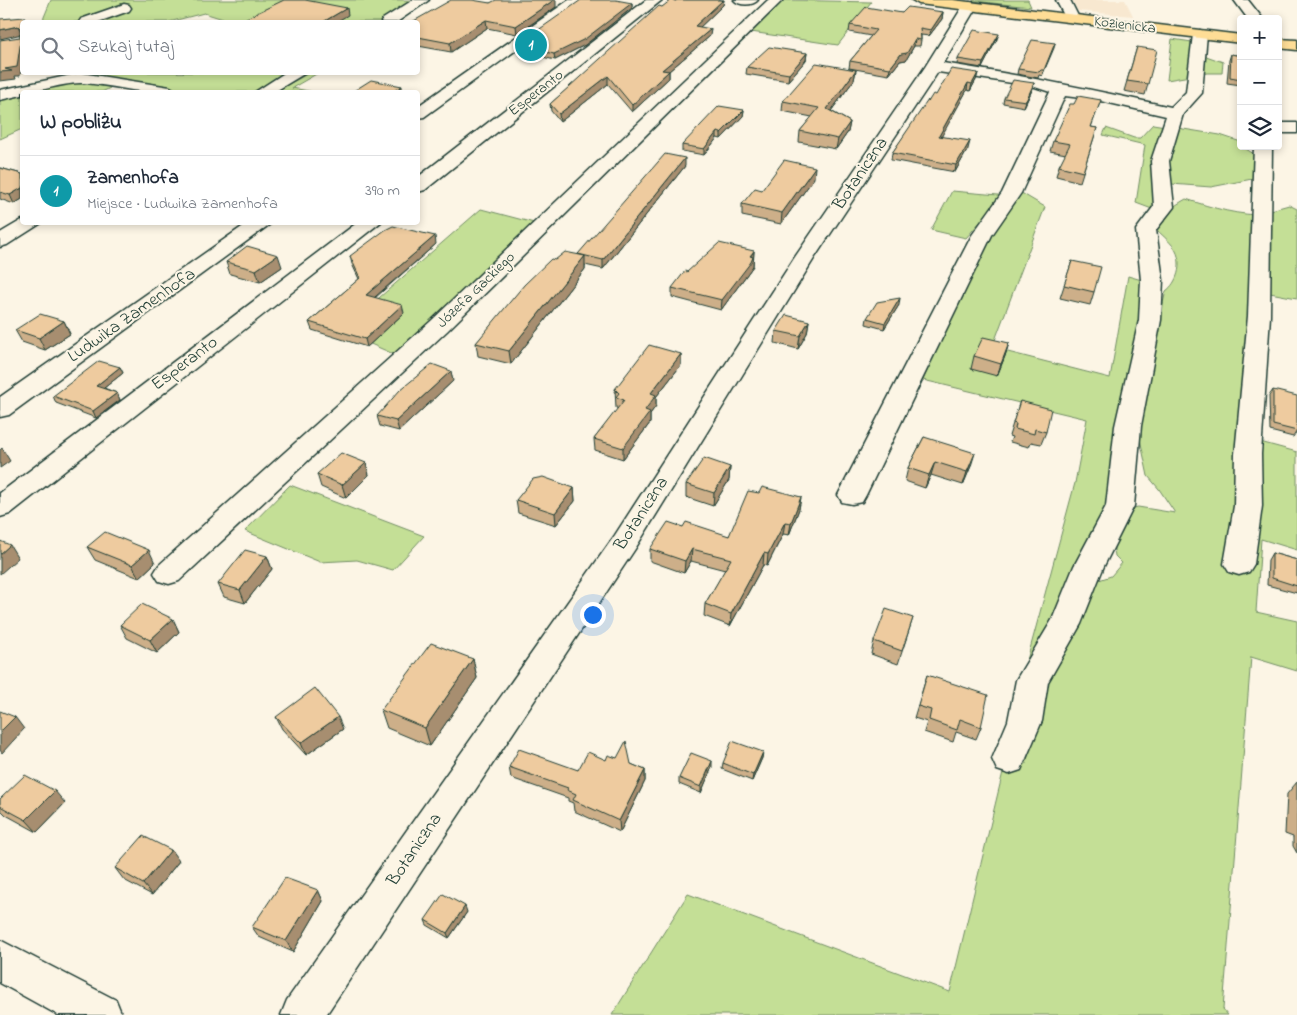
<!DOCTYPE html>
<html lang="pl">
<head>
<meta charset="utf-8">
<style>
	body { margin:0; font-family:"Indie Flower",sans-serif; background:#f2f2f3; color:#1f2937 }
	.controls { position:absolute; right:15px; top:15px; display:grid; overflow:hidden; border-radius:5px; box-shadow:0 2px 8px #0003 }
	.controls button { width:45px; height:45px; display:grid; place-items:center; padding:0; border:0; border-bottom:1px solid #e0e1e3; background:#fff; color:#1f2937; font:25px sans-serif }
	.you { position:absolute; left:592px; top:614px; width:18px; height:18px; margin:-12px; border:4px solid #fff; border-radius:50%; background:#1a73e8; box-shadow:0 0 0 8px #1a73e833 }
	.badge { display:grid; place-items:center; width:32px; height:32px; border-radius:50%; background:#db2777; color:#fff; font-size:16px; font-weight:700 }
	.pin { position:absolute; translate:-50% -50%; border:2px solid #fff; box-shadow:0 1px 5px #0006 }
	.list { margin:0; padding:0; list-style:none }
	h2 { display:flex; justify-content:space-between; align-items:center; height:65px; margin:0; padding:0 20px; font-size:21px }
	h2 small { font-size:16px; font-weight:400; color:#747a83 }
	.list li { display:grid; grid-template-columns:32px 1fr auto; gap:15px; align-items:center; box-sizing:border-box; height:70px; padding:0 20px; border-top:1px solid #e0e1e3 }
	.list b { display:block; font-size:19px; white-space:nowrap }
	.list p { margin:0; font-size:16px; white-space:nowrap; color:#747a83 }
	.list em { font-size:16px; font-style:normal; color:#747a83 }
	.icon { flex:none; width:28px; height:28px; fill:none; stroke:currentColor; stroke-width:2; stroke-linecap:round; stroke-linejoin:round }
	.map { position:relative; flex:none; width:1297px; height:1015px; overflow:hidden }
	.search { position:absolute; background:#fff; box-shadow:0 2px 8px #0003; left:20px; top:20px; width:400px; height:55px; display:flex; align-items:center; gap:12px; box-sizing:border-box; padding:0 18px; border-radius:5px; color:#747a83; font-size:19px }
	.panel { position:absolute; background:#fff; box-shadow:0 2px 8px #0003; left:20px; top:90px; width:400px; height:135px; border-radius:5px }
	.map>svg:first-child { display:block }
	.built { fill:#f8e8d0 }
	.green { fill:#c4df96; stroke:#728e65 }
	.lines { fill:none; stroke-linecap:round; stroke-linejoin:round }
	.minor-casing { stroke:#1f3d34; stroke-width:3 }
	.major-casing { stroke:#1f3d34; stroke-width:3 }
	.minor { fill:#fcf5e5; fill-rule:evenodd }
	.major { fill:#fedd96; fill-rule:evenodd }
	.wall { fill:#cdaf89; stroke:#1f3d34 }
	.shaded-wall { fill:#a78e6f; stroke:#1f3d34 }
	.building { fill:#eecb9f; stroke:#1f3d34 }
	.labels { text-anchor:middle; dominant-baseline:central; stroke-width:4; stroke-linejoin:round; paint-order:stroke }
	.far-street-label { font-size:15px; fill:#1f3d34; stroke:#fcf5e5 }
	.street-label { font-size:18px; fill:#1f3d34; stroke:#fcf5e5 }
</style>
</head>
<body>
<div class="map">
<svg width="1297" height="1015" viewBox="0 0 1297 1015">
	<rect width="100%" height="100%" fill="#fcf5e5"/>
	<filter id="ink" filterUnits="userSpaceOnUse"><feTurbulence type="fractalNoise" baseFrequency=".02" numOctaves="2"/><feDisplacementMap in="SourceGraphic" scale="10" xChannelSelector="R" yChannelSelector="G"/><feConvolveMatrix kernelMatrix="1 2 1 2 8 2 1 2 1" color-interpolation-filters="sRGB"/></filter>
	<g filter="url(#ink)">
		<path class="built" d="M1072 0H1125L1133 16 1078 11Z"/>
		<path class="green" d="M51 0H415L382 22H233L204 13 169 22H92L113 15 130 6 128 4 81 22H42Z
			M784 0 871 2 838 45 751 32Z
			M973 0H1028L1031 7 973 1Z
			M1172 39 1192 42 1195 52 1223 62 1222 73H1207L1167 80Z
			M90 72 292 73 258 92H181L86 74Z
			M309 73H318L292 88 314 92H274Z
			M93 82 110 85V88L102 92H22V129L0 139V97L58 84Z
			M1153 124 1220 135 1241 142V146H1246V149L1257 156V164L1252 179 1211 187 1158 183V201L1152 209 1136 203 1145 145 1103 135 1106 128 1134 138H1140Z
			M952 191 998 195 1003 196 966 238 931 230Z
			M1018 191 1045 207 992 348 1110 378 1128 276 1145 281 1155 335 1166 291C1177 283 1183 265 1176 251 1173 244 1163 236 1157 230 1161 214 1172 207 1186 199 1213 208 1239 216 1268 215L1271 210 1289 205 1297 209V298L1270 293 1260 442 1297 452V550L1261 539 1256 612 1297 621V671L1251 657 1223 1009 1228 1015H612L688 894 950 992 1003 772 1026 764 1041 703 1042 685 1090 583 1111 576 1122 563 1115 556 1112 537 1129 509 1138 507 1175 513 1159 489 1148 476 1139 434 1052 635 1026 664 1075 483 1087 419 923 380 979 251Z
			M481 209 538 224 398 356 341 331Z
			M290 485 424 536 393 570 357 560 320 562 245 531Z"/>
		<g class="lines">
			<g class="minor-casing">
				<path id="minor" d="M413 0H429L397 22H381L383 19Z
					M569 0H585L424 117 418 118V106Z
					M646 0H662L425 190 418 192V177Z
					M734 0H758C753 6 739 6 734 0Z
					M768 0H783L447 331 179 581 169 584 159 581 154 573 159 565 431 321Z
					M1056 0H1070L1079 18 1077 21H1067Z
					M1234 0H1248L1263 19H1248Z
					M970 2 977 6 943 63C1020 75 1095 90 1171 107L1186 92 1193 34 1200 30 1207 34 1202 93 1183 114 1169 161 1174 207 1156 230 1163 280 1161 320 1141 426 1134 506 1104 566 1081 624 1048 682 1042 721 1021 770 1009 774 997 770 992 759 1008 721 1016 680 1052 620 1074 566 1106 506 1115 426 1139 320 1141 280 1136 230 1154 206 1151 161 1166 116 1096 100 1065 96 1021 193 992 235 866 495 862 502 852 504 842 502 838 495 972 235 1002 193 1050 92 1032 86 938 72 815 257 635 549 326 1015H281L287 1000 615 535 795 257 925 67 963 6Z
					M124 4 129 5 131 8 129 11 98 22H79L81 19Z
					M286 72H307L274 92H255Z
					M81 73 170 87 178 92C146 96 115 85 83 83 63 82 43 92 22 92V95L0 100V90Z
					M1278 123H1297V133H1278Z
					M1254 146H1272L1270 316 1261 454 1262 506 1254 564 1249 572 1239 575 1229 572 1224 564 1234 506 1235 454 1248 316Z
					M22 220V222H43L7 245 0 247V233Z
					M249 222H273L9 415 0 417V397Z
					M358 222H381L10 514 0 517V493Z
					M0 940 116 1000 122 1015H58L0 983Z"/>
			</g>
			<g class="major-casing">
				<path id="major" d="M912 0H953L1241 35V43L919 4Z
					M1278 39 1297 40V50L1278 48Z"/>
			</g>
			<use href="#minor" class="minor"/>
			<use href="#major" class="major"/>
		</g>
		<path class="wall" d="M677 0H724L723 5 700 27 710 36 669 71V78L632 112 608 84 560 122 551 111 550 104 662 7Z
			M490 3 556 7 517 34 487 28 451 52 418 46V22Z
			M632 3V8L585 45 555 60 518 51 517 45Z
			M943 12 942 19 929 36 921 35V40L920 46H914L906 60 900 61 889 75 849 68 850 61 871 36 849 32 850 25 902 13Z
			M997 39 982 68 957 64 958 59Z
			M1055 43 1042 76 1039 75 1038 78 1017 74 1018 69Z
			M1137 47 1148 84 1145 95 1124 91Z
			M807 53 806 60 788 81 746 74 747 67Z
			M1231 54 1241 56V85L1227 83 1229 60Z
			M856 70 854 80 831 111 850 122 848 132 836 149 799 142 800 131 812 117 782 111 783 101Z
			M978 73 976 80 970 91 967 90 941 136 968 149 955 172 891 160 892 153 928 102 936 95Z
			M1034 83 1033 88 1024 107 1003 103 1004 98Z
			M1101 100 1091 127 1097 128 1080 182 1056 176 1059 166 1066 154 1050 151 1053 141 1074 104Z
			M744 110 743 116 721 139 717 138 704 155 682 151V145Z
			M685 166 603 269 585 265V269L511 364 478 356 476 343 555 260 578 255V254Z
			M0 168 22 174V199L14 204 0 199Z
			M814 178 781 224 742 216V204L762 190Z
			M436 244 375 298 404 313 367 347 312 330 309 322 359 279 352 264 350 256Z
			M754 251 753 266 721 310 672 297V288Z
			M1072 261 1094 292 1090 305 1060 298Z
			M226 262 282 267 260 282 230 274Z
			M899 305 884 329 866 324 867 318Z
			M64 321 70 334 45 350 22 342 15 330Z
			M809 321 807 333 798 349 775 343 776 331Z
			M1009 343 1005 356 997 376 971 369 974 356Z
			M681 354V365L656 397V406L650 414V423L623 459 595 450 594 439 618 409 616 408 615 389Z
			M120 367 123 373 104 388 117 393 120 400 96 418 56 403 53 396Z
			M453 381 399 431 380 426 377 416Z
			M1273 390 1297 431 1293 437 1270 431 1269 396Z
			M1020 401 1046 432 1041 444 1031 442 1029 447 1010 442 1012 437 1009 436Z
			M924 437 971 466 963 485 931 475 925 488 905 481 908 468Z
			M366 463 369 475 346 498 321 487 317 474Z
			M730 467 729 480 713 506 686 497V484Z
			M574 488 575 501 556 525 518 513 516 500Z
			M759 493 801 497 799 509 789 535 783 534 767 566 763 565 730 626 704 616 705 604 725 570 691 561 684 573 650 561V549L683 527 729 536Z
			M87 547 155 563 139 578 95 560Z
			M1272 553 1297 560V593L1267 585 1268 560Z
			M267 556 272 569 245 603 224 597 218 584Z
			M913 618 898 664 871 654 874 641Z
			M173 619 179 632 157 653 127 638 120 625Z
			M473 659 477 678 430 746 387 728 381 710Z
			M927 675 981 727 976 739 956 732 953 742 924 732 927 722 914 718Z
			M276 717 343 729 306 755 282 729Z
			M763 752 762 758 752 781 722 769 723 763Z
			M606 760 631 764 645 770V781L620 832 574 811 573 803 568 801V798L511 778 509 767 578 770Z
			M712 767 701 793 679 784V778Z
			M1297 782V853L1293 846V837L1285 834 1287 794Z
			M0 799 65 803 37 832 6 815 0 809Z
			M179 861 152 895 124 880 115 868Z
			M318 890 323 901 293 952 259 937 252 927Z
			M467 912 449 938 427 925 425 920Z"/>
		<path class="shaded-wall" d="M554 0H556V7L517 34 516 26Z
			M723 0H724L723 5 694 33 695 26Z
			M632 3V8L585 45 555 60 554 54Z
			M347 8 348 15 336 22H323Z
			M943 12 942 19 929 36 931 30Z
			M486 20 487 28 451 52 450 43Z
			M18 26 22 34 0 39V30Z
			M711 29 710 36 662 77V70Z
			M22 33V62L20 76H15L16 79 0 81V72L5 69Z
			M999 34 997 39 982 68 983 63Z
			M915 39 914 46 906 60 900 61 889 75 890 68 901 54Z
			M1055 43 1054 48 1042 76 1044 70Z
			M807 53 806 60 788 81 789 74Z
			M856 70 854 80 825 119 827 109Z
			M669 71V78L632 112V105Z
			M978 73 976 80 970 91 972 84Z
			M608 76V84L560 122 559 114Z
			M968 83 967 90 938 143 939 136Z
			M1034 83 1033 88 1024 107 1026 101Z
			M402 86V92H392Z
			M744 110 743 116 721 139V133Z
			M850 122 848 132 836 149 838 139Z
			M717 132V138L704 155V149Z
			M970 141 968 149 955 172 956 165Z
			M685 158V166L603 269V260Z
			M815 167 814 178 781 224 782 213Z
			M22 188V199L14 204 10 195Z
			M435 236 436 244 368 303 366 295Z
			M754 251 753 266 721 310 722 300Z
			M278 255 282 267 260 282 256 270Z
			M585 256V269L511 364 509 351Z
			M900 298 899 305 884 329 885 323Z
			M402 305 404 313 367 347 365 339Z
			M64 321 70 334 45 350 39 338Z
			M809 321 807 333 798 349 800 336Z
			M1009 343 1005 356 997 376 1001 364Z
			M681 354V365L656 397V406L650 414V423L623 459V448L651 393Z
			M120 367 123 373 99 392 96 386Z
			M451 371 453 381 399 431 396 421Z
			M117 393 120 400 96 418 93 411Z
			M2 448 10 461 0 468V450Z
			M975 453 971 466 963 485 967 472Z
			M935 462 931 475 925 488 929 475Z
			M366 463 369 475 346 498 342 485Z
			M730 467 729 480 713 506 714 493Z
			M574 488 575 501 556 525 555 513Z
			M801 497 799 509 789 535 791 523Z
			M785 522 783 534 767 566 768 554Z
			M10 545 18 558 0 574V554Z
			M692 549 691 561 684 573 685 561Z
			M149 550 155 563 139 578 132 565Z
			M764 553 763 565 730 626 731 614Z
			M267 556 272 569 245 603 240 590Z
			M173 619 179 632 157 653 150 640Z
			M473 659 477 678 430 746 425 728Z
			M15 717 24 729 2 753 0 750V732Z
			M338 717 343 729 306 755 301 743Z
			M763 752 762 758 752 781 753 775Z
			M712 761V767L701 793V787Z
			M645 770V781L620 832 619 821Z
			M55 791 65 803 37 832 26 820Z
			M171 850 179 861 152 895 143 884Z
			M318 890 323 901 293 952 286 941Z
			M465 906 467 912 449 938 447 933Z"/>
		<path class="building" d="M284 0H305L347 8 323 22H238Z
			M451 0H472L490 3 496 0H554L516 26 486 20 450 43 418 37V22H412Z
			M581 0H616L632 3 585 39 554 54 517 45Z
			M671 0 676 1 677 0H723L695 26 711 29 662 70 669 71 632 105 608 76 559 114 550 104 659 6 662 7Z
			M866 7 902 13 908 7 943 12 931 30 920 28 921 40 915 39 907 53 901 54 890 68 850 61 876 30 850 25Z
			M25 17 24 22H22V33L17 67 5 69 12 71 0 72V40L20 37V28L18 26 0 30V19Z
			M974 30 999 34 983 63 958 59Z
			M1032 40 1055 43 1044 70H1041L1039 72 1018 69Z
			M769 47 807 53 789 74 747 67Z
			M1137 47 1157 50 1148 84 1127 81Z
			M1231 54 1241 56V79L1230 77Z
			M816 63 856 70 827 109 850 122 838 139 800 131 819 108 783 101Z
			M951 69 978 73 972 84 968 83 939 136 970 141 956 165 892 153 928 100V102L933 94 936 95Z
			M371 80 402 86 392 92H352Z
			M1013 80 1034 83 1026 101 1004 98Z
			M1078 96 1101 100 1091 127 1097 128 1083 172 1059 166 1070 144 1053 141 1070 104H1074Z
			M719 106 744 110 721 133 717 132 704 149 682 145Z
			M665 154 685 158 603 260 578 254Z
			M784 160 815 167 782 213 742 204 755 188 762 190Z
			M0 168 22 174V188L10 195 0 192Z
			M393 226 435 236 366 295 402 305 365 339 309 322 360 278 350 256 385 230Z
			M719 243 754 251 750 256 753 257 751 262 722 300 672 288 685 271 687 272Z
			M247 246 278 255 256 270 226 262Z
			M565 252 585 256 509 351 476 343 524 285 551 259 555 260Z
			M1072 261 1101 267 1094 292 1064 285Z
			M900 298 885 323 867 318 877 302Z
			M40 314 64 321 39 338 15 330Z
			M786 315 809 321 800 336 776 331Z
			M983 337 1009 343 1001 364 974 356Z
			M649 345 681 354 651 393 656 395 645 410 650 412 623 448 594 439 624 400 616 397 619 393 615 389Z
			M99 361 120 367 96 386 117 393 93 411 53 396Z
			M432 364 451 371 396 421 377 416 400 390Z
			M1273 390 1297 396V431L1273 425Z
			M1020 401 1051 409 1046 432 1035 429 1034 434 1015 429 1016 424 1013 423Z
			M924 437 975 453 967 472 935 462 929 475 908 468Z
			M341 453 366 463 342 485 317 474Z
			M704 458 730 467 714 493 686 484Z
			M543 477 574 488 555 513 516 500 533 479Z
			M762 487 801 497 791 523 785 522 768 554 764 553 731 614 705 604 731 559 692 549 685 561 650 549 668 522 683 527 686 522 729 536 748 491 759 493Z
			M105 532 149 550 132 565 87 547Z
			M0 541 10 545 0 554Z
			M245 550 267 556 240 590 218 584Z
			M1272 553 1297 560V586L1272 578Z
			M142 604 173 619 150 640 120 625Z
			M886 609 913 618 902 651 874 641Z
			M431 643 473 659 425 728 381 710Z
			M927 675 988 695 981 727 960 719 957 730 929 720 931 710 918 706Z
			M315 688 338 717 301 743 276 717Z
			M0 711 15 717 0 732Z
			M626 741 631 764 645 770 619 821 573 800 576 794 567 790 568 788 509 767 519 749 578 770 588 752 606 760 608 755 617 758Z
			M732 741 763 752 753 775 723 763Z
			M691 753 712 761 701 787 679 778Z
			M25 775 55 791 26 820 0 806V799Z
			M143 836 171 850 143 884 115 868Z
			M285 878 318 890 286 941 252 927Z
			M443 894 465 906 447 933 425 920Z"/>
	</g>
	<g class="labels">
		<g class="far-street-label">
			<text transform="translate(1125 25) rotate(7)">Kozienicka</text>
			<text transform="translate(536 93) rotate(-38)">Esperanto</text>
			<text transform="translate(476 290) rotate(-44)">Józefa Gackiego</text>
		</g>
		<g class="street-label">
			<text transform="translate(861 174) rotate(-56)">Botaniczna</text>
			<text transform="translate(132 316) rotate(-35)">Ludwika Zamenhofa</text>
			<text transform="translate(185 364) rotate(-37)">Esperanto</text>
			<text transform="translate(642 514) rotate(-57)">Botaniczna</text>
			<text transform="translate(415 850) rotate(-56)">Botaniczna</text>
		</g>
	</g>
</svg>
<div class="controls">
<button>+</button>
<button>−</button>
<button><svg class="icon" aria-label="layers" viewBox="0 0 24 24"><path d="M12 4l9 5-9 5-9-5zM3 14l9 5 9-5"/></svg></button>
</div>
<div class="you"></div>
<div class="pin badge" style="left:531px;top:45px;background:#0f9aa8">1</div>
<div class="search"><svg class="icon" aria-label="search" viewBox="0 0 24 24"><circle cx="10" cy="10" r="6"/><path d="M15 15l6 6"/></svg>Szukaj tutaj</div>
<section class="panel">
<h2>W pobliżu<small></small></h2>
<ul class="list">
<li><span class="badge" style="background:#0f9aa8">1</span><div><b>Zamenhofa</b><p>Miejsce · Ludwika Zamenhofa</p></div><em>390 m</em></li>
</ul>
</section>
</div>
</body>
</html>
